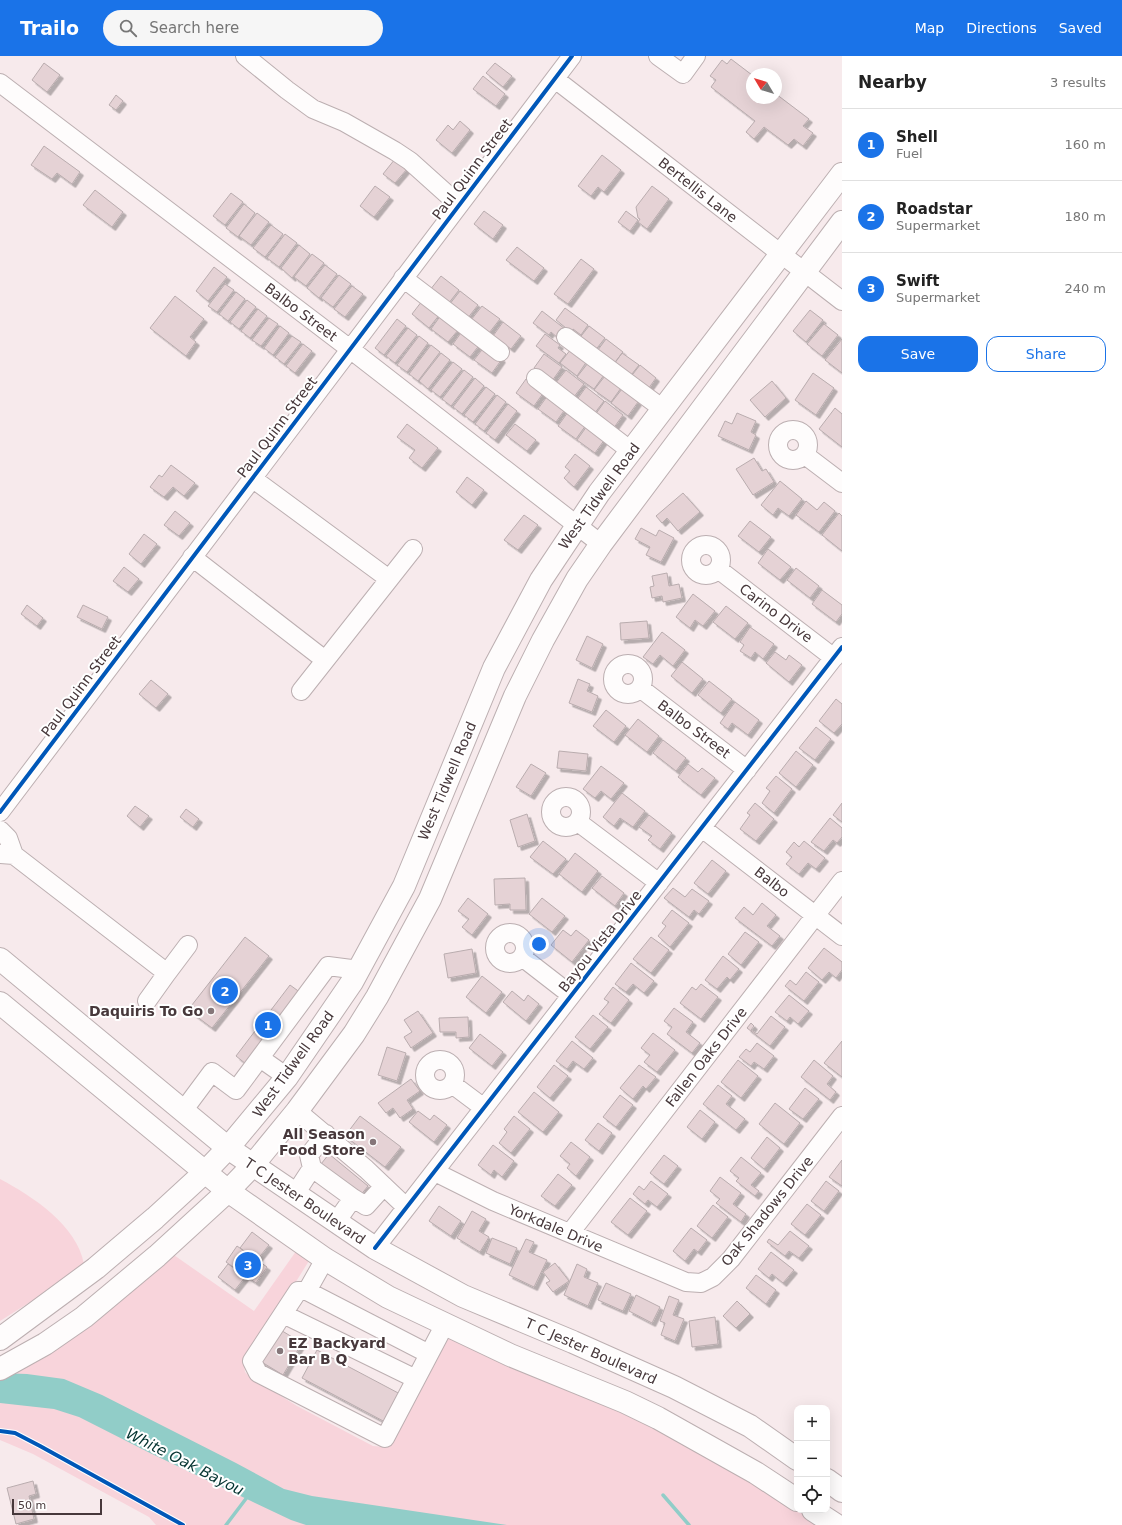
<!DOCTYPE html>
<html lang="en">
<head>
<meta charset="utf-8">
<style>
	body { margin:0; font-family:"DejaVu Sans",sans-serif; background:#f6f6f6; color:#222 }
	.controls { position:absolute; right:12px; bottom:12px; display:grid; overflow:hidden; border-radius:8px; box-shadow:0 4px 16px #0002 }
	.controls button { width:36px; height:36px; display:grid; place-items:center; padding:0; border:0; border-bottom:1px solid #e0e0e0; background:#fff; color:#222; font:20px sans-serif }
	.compass { position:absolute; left:746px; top:12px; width:36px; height:36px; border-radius:50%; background:#fff; box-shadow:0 4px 16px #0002; rotate:308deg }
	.scale { position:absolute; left:12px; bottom:10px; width:90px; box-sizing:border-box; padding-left:4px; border:2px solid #47383b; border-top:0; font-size:11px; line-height:14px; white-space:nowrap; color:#47383b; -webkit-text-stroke:3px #fff; paint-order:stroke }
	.you { position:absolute; left:539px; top:888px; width:14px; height:14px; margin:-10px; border:3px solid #fff; border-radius:50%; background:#1a73e8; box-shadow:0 0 0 6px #1a73e833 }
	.badge { display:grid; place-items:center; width:26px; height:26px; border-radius:50%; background:#1a73e8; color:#fff; font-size:13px; font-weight:700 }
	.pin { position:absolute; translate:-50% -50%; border:2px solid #fff; box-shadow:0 1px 4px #0006 }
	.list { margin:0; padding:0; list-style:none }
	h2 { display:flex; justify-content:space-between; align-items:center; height:52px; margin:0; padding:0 16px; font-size:17px }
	h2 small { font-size:13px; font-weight:400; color:#767676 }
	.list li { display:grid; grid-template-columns:26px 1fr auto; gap:12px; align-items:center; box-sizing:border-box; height:72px; padding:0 16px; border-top:1px solid #e0e0e0 }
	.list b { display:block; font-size:15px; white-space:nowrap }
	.list p { margin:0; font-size:13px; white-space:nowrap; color:#767676 }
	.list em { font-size:13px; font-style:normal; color:#767676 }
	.actions { display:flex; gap:8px; padding:12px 16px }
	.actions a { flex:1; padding:9px 0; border:1px solid #1a73e8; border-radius:12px; text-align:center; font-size:14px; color:#1a73e8 }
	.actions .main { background:#1a73e8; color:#fff }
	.icon { flex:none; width:22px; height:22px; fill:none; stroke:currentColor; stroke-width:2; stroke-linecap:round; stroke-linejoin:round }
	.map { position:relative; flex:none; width:842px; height:1469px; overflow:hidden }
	header { display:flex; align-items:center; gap:24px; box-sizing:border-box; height:56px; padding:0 20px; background:#1a73e8; color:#fff }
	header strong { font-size:19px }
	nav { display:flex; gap:22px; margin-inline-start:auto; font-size:14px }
	.search { width:280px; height:36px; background:#f6f6f6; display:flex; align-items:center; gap:10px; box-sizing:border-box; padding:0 14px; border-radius:22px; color:#767676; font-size:15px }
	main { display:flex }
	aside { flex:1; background:#fff }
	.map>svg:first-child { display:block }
	.green { fill:#f8d4db }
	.water { fill:#91cdc8 }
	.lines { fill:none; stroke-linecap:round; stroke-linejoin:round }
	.stream { stroke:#91cdc8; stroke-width:3.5 }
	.building { fill:#e5d2d5; stroke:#b9acae; filter:url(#shadow) }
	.minor-casing { stroke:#bcafb1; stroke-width:20 }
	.major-casing { stroke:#bcafb1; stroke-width:24 }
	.minor { stroke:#fefcfc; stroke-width:18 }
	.major { stroke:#fefcfc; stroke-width:22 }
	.cycleway-casing { stroke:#fff; stroke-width:6 }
	.cycleway { stroke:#0057b8; stroke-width:4 }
	.poi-dot { fill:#857679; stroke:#fff; stroke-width:1.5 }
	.labels { text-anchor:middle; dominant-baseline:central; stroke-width:4; stroke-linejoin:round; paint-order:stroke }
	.street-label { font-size:14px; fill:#47383b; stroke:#fff }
	.poi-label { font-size:14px; font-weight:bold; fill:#47383b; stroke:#fff; text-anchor:end }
	.water-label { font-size:15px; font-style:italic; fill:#043330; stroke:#fff }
</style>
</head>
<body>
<header>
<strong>Trailo</strong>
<div class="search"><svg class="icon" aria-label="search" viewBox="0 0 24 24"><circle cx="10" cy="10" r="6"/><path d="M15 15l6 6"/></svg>Search here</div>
<nav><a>Map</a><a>Directions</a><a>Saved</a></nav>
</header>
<main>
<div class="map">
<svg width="842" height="1469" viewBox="0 0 842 1469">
	<defs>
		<filter id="shadow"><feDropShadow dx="3.5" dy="3.5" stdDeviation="0" flood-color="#0004"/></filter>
	</defs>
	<rect width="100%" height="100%" fill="#f7eaec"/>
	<path class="green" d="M0 1123C32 1140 77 1169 84 1208L38 1241 0 1265Z
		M299 1191 312 1200 244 1309 245 1316 249 1320 297 1350 373 1390 384 1391 444 1283 449 1280 605 1342 798 1454 820 1469H156L149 1461 33 1398 0 1384V1323L171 1197 254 1255Z"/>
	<path class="water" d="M0 1317 27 1318 64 1323 102 1339 236 1407 284 1433 312 1440 507 1469H306L291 1464 251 1445 150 1397 79 1361 54 1353 0 1347Z"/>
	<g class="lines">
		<path class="stream" d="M663 1439 689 1469
			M226 1469 248 1440"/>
	</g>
	<path class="building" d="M731 3 752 19V42H776V38L809 63 803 70 813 77 803 90 794 83 788 89 764 71 754 83 746 76 755 65 711 31 716 24 710 20 722 4 727 8Z
		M44 7 60 19 47 36 32 24Z
		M495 7 512 20 503 31 486 17Z
		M483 20 505 38 496 50 473 33Z
		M116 39 123 45 116 54 109 49Z
		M460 65 470 74 452 97 436 84 448 69 453 74Z
		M44 90 80 116 72 128 57 117 52 123 31 109Z
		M602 99 621 114 604 136 598 131 591 140 578 130Z
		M395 103 407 113 395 127 383 118Z
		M375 130 390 141 374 161 360 150Z
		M652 130 669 143 647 173 638 166 640 163 638 162 636 151Z
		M95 134 123 156 112 171 83 149Z
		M231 137 243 146 225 169 213 160Z
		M244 148 255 157 238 181 226 172Z
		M484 155 503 169 493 183 474 168Z
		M626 155 638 164 630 175 618 166Z
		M257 157 269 166 251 189 239 180Z
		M271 169 283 178 265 201 253 192Z
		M285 178 297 187 279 211 267 202Z
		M299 189 310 198 292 222 281 212Z
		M517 191 544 212 534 225 506 204Z
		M312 198 324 207 306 230 294 221Z
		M581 203 594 213 568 248 554 238Z
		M325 209 337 218 319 242 307 232Z
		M214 211 227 221 208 245 196 235Z
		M339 219 351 228 333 251 321 242Z
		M441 220 459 234 448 248 430 234Z
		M225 228 234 234 217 256 208 250Z
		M352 230 363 238 345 261 334 253Z
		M460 235 478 249 467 263 449 249Z
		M236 236 245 243 228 265 219 258Z
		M175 240 204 263 190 281 196 286 186 300 150 272Z
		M247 244 256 251 239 273 230 266Z
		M422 245 440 258 429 272 412 258Z
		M482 250 500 263 489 277 471 264Z
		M565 252 588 269 581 279 573 273 571 276 556 264Z
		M258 253 267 260 250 282 241 275Z
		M810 254 823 264 806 286 793 275Z
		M542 255 565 273 558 282 551 276 549 279 533 267Z
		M441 259 459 273 448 286 431 273Z
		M269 262 278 268 261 290 252 284Z
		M397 263 406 270 384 299 375 292Z
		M503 266 521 280 511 293 493 280Z
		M824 268 838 279 822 300 807 288Z
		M280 270 289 277 273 299 264 292Z
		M589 270 605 282 594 296 578 284Z
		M408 272 417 279 395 307 386 300Z
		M463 274 481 287 470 301 453 288Z
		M545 278 560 289 558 292 566 298 559 307 536 290Z
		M292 280 301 286 284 308 275 301Z
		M419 280 428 287 407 316 397 309Z
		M606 283 623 296 612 310 595 298Z
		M842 283V317L825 304Z
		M303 288 312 295 295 317 286 310Z
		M431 289 440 296 418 325 409 318Z
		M485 290 502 303 492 317 474 304Z
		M571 293 587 305 577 320 560 307Z
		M441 297 450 304 428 333 419 325Z
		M622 297 639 309 628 323 612 311Z
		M544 298 562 311 552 325 534 312Z
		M453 306 462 313 440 341 431 334Z
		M588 307 604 319 594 333 577 321Z
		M640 309 656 322 646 336 629 323Z
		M464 314 473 321 451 350 442 343Z
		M566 314 584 328 573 342 555 328Z
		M813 317 834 332 816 359 795 344Z
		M605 320 621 332 611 346 594 334Z
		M475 322 484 330 462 358 453 351Z
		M526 323 544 336 534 350 516 337Z
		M772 325 786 342 765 361 750 344Z
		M486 331 495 338 473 366 464 359Z
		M586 331 604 345 594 358 576 345Z
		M622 333 638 346 628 360 611 347Z
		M497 339 506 346 484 375 475 368Z
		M548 339 566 352 556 366 538 353Z
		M605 345 623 359 613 373 595 359Z
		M508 348 517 355 495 384 486 377Z
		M835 352 842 358V391L819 373Z
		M568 356 586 369 576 383 558 370Z
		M737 357 756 365 751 376 756 379 749 394 718 380 725 365 732 368Z
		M407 368 438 392 422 412 409 402 415 394 397 381Z
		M515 368 536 384 527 395 506 379Z
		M587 370 605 383 595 397 577 384Z
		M575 398 590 410 574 431 564 422 570 415 565 411Z
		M754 402 762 415 766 413 774 426 753 439 736 413Z
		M171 409 195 427 184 440 173 431 164 441 150 431 159 419 162 421Z
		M467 421 484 434 472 449 456 436Z
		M780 425 802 443 789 460 778 452 773 459 761 449Z
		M683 437 700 456 678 475 667 462 662 467 656 460Z
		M806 445 817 454 824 446 835 455 819 476 796 459Z
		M175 455 190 467 179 480 164 469Z
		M839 457 842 460V495L822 479Z
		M524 459 538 469 518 494 504 484Z
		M750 465 771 481 759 496 738 480Z
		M641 472 656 480 659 474 674 482 661 506 646 499 650 491 635 483Z
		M144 478 157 488 141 508 129 498Z
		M768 493 791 511 780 524 758 507Z
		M124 511 139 523 128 536 113 525Z
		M796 512 819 530 810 542 787 524Z
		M667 517 669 530 679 528 682 542 663 546 662 540 652 542 650 531 654 530 652 520Z
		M822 534 842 549V558L836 566 812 548Z
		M693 538 715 555 703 570 695 564 690 572 676 561Z
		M27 549 43 562 37 570 21 558Z
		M83 549 108 561 102 573 77 561Z
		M726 550 748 567 735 583 713 566Z
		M647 565 649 582 621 584 620 567Z
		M750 571 774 588 763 603 755 596 751 602 740 595 744 589 740 586Z
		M662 576 685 594 673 610 660 599 653 608 643 601Z
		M587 580 603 588 592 612 576 604Z
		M775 596 786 604 789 599 802 609 789 626 766 607Z
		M682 606 703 623 692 637 671 620Z
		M578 623 590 628 587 635 598 640 592 656 569 647Z
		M151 624 168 638 156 652 139 638Z
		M709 625 732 643 721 657 698 639Z
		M836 643 842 648V668L834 677 819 665Z
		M735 646 759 664 748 679 732 667 728 673 720 667Z
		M606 654 626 670 614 686 593 670Z
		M638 663 659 680 647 696 625 679Z
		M816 671 831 683 815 704 799 692Z
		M663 684 686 702 676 715 653 697Z
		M559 695 588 698 586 715 557 712Z
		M796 695 813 709 796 731 779 717Z
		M531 708 546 717 531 740 516 731Z
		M688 708 698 716 702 712 715 722 701 739 678 721Z
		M601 710 624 727 611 743 601 735 595 742 583 733Z
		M776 720 792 733 774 757 762 747 770 735 766 732Z
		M622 737 645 755 633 771 620 762 614 770 603 761Z
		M755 747 774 763 756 785 740 773 750 759 747 757Z
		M842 747V766L833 759Z
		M135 750 149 760 140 771 127 760Z
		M186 753 199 763 193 771 180 761Z
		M527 758 535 785 518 791 510 764Z
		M649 759 672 777 660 793 648 784 652 780 639 771Z
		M830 762 842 772V781L837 787 833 784 824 795 811 786Z
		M543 785 566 803 553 818 530 801Z
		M804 785 825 802 816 813 808 807 799 818 786 808 792 801 786 796 794 786 799 791Z
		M575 797 598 815 582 836 559 818Z
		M712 804 726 815 708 838 694 827Z
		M602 820 624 837 615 850 592 832Z
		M525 822 526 854H510V848L495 849 494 823Z
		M673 832 685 841 692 833 709 845 699 858 694 854 689 861 664 842Z
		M468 842 488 858 472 879 462 871 469 863 458 855Z
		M542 842 565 860 552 876 529 858Z
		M762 847 776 859 767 870 780 880 772 890 735 862 744 851 753 859Z
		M672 854 689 867 670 891 658 880 666 870 662 867Z
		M563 874 571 880 576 874 589 884 572 906 551 889Z
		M745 876 759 886 741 909 728 898Z
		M245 881 269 900 212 972 188 954Z
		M651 881 669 894 651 917 633 903Z
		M824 892 842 906V914L836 922 829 916 822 924 808 912Z
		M472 893 476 917 448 922 444 898Z
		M723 900 739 913 730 924 727 921 717 933 705 924Z
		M631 907 654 925 644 937 633 928 626 936 615 928Z
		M806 916 819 926 804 945 785 930 790 924 796 929Z
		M482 920 502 936 486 957 466 941Z
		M701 928 718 941 701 963 680 947 692 931 696 934Z
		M290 929 301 937 246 1008 236 1000Z
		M613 931 629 944 611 967 599 958 609 946 604 943Z
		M512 935 524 945 528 939 539 948 526 965 503 946Z
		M789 939 809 955 798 968 790 961 787 965 775 956Z
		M674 952 693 966 686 976 700 987 692 997 667 978 672 971 664 965Z
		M418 955 433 977 411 992 404 981 412 976 404 964Z
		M593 959 608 971 590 993 575 981Z
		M771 960 785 971 770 990 747 972 751 967 754 970 751 974 757 978Z
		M468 961 469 981 456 982V976H440L439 962Z
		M653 977 675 994 657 1016 644 1006 650 999 641 992Z
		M480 978 503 996 492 1010 469 992Z
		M572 985 593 1002 584 1013 573 1005 567 1013 556 1005Z
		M842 985V1021L824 1007Z
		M757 987 774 1000 764 1013 754 1006 751 1010 739 1001 746 993 750 996Z
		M387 991 406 997 397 1025 378 1019Z
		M738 1004 758 1020 741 1042 721 1026Z
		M814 1004 833 1020 827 1028 836 1036 830 1044 801 1021Z
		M554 1009 568 1020 550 1042 537 1031Z
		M639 1009 656 1021 646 1033 643 1030 633 1043 620 1032Z
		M411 1023 420 1035 407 1044 413 1053 400 1062 393 1052 386 1057 378 1047Z
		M718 1029 732 1040 726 1048 745 1063 736 1074 703 1048Z
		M805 1032 819 1043 803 1063 789 1053Z
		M534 1036 559 1056 543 1076 518 1056Z
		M620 1039 633 1049 616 1071 603 1061Z
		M775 1047 800 1067 784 1088 759 1068Z
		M700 1054 715 1066 702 1083 687 1071Z
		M418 1055 430 1064 434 1059 447 1069 434 1086 409 1066Z
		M360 1060 401 1091 385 1111 345 1080Z
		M514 1060 530 1073 511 1097 499 1087 507 1076 504 1073Z
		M598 1067 612 1077 599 1095 585 1084Z
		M767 1081 780 1092 764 1113 751 1102Z
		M571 1086 590 1101 576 1120 567 1112 570 1108 560 1100Z
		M493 1089 514 1105 502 1121 494 1114 491 1119 478 1109Z
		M329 1098 368 1130 360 1140 321 1108Z
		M664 1099 678 1110 664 1128 650 1117Z
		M741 1101 761 1117 751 1129 759 1135 755 1140 736 1125 739 1122 730 1115Z
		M842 1104V1130L829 1121Z
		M558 1118 572 1129 555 1150 541 1140Z
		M720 1121 741 1137 733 1148 746 1158 741 1166 716 1147 720 1143 710 1135Z
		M651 1125 668 1138 657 1151 648 1144 645 1148 633 1138 639 1130 644 1134Z
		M826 1125 839 1135 824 1155 811 1145Z
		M630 1142 647 1155 628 1179 611 1166Z
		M807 1148 821 1159 805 1179 791 1168Z
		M713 1149 728 1161 712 1182 697 1170Z
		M439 1150 461 1165 451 1180 429 1165Z
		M472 1155 486 1163 479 1175 489 1181 480 1196 457 1182Z
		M691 1172 707 1184 698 1196 694 1193 685 1205 673 1195Z
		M790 1175 809 1190 799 1202 789 1195 785 1200 767 1186 769 1183 778 1189Z
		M252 1176 269 1189 257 1204 240 1192Z
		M492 1182 517 1192 510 1208 486 1197Z
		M526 1183 534 1186 529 1196 547 1204 534 1231 509 1219Z
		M237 1190 267 1211 256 1227 226 1206Z
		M771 1196 794 1214 783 1227 772 1218 769 1222 758 1213Z
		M555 1207 569 1225 553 1236 546 1227 550 1225 543 1216Z
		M228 1208 246 1220 235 1234 218 1221Z
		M577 1208 587 1213 584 1221 598 1227 588 1250 564 1239Z
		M756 1219 776 1234 766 1248 746 1232Z
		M606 1227 631 1238 623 1255 598 1244Z
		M636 1239 660 1251 652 1267 629 1255Z
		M669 1240 679 1244 673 1259 684 1263 675 1285 661 1279 665 1267 660 1265Z
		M737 1245 750 1258 736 1272 723 1260Z
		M715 1261 718 1288 692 1291 689 1265Z
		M279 1273 302 1287 283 1319 260 1305Z
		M317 1294 402 1339 387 1367 302 1322Z
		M33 1425 36 1438 29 1440 34 1463 16 1468 7 1432Z"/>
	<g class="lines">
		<g class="minor-casing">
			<path id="minor" d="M245 0 287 34 313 53 344 66 395 95 410 105 459 149
				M658 0 683 18 696 0
				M555 23 842 245
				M0 27 350 293 601 488
				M403 222 500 296
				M566 281 663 353
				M536 322 631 395
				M778 389a15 15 0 1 1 30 0a15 15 0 1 1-30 0Z
				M805 399 842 427
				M252 422 389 523
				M691 504a15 15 0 1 1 30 0a15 15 0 1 1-30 0Z
				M192 501 325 604
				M718 513 834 602
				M613 623a15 15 0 1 1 30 0a15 15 0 1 1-30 0Z
				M640 632 747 714
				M301 635 413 493
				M551 756a15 15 0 1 1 30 0a15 15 0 1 1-30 0Z
				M0 756 572 0
				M578 766 659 827
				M702 772 842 880
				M0 774 8 782 14 799 0 798
				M14 799 167 917 147 945
				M495 892a15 15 0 1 1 30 0a15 15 0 1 1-30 0Z
				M522 901 571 939
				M167 917 188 889
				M260 1002 287 1021
				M425 1019a15 15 0 1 1 30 0a15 15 0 1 1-30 0Z
				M452 1028 484 1052
				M183 1055 212 1016 236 1034 328 910 359 914
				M297 1055 366 1113 406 1151
				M312 1112 353 1142
				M435 1116 493 1145 686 1226 701 1227 713 1221 731 1203 842 1060
				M295 1138 312 1112 309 1099 326 1078
				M336 1166 353 1142 366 1150 384 1130
				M570 1177 842 825
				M375 1192 842 591
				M325 1203 307 1235H298L252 1305 258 1317 385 1382 445 1268
				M307 1235 429 1298
				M283 1258 416 1323"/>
		</g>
		<g class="major-casing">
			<path id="major" d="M0 903 228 1092 375 1192 463 1240 573 1286 674 1331 750 1370 797 1403
				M0 947 228 1135 325 1203 388 1241 510 1299 625 1346 658 1362 756 1417 797 1444
				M0 1283 96 1212 155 1162 205 1116 228 1092 287 1021 352 926 404 830 494 612 541 524 599 437 842 118
				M0 1313 45 1288 84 1261 157 1200 228 1135 252 1110 297 1055 354 978 377 941 430 843 515 640 543 584 577 523 601 488 842 166
				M827 1424 842 1435
				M813 1454 836 1469"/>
		</g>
		<use href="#minor" class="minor"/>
		<use href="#major" class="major"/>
		<g class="cycleway-casing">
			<path id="cycleway" d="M0 756 572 0
				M375 1192 842 591
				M0 1375 15 1377 40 1390 183 1469"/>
		</g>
		<use href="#cycleway" class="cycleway"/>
	</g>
	<g class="poi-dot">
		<circle cx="211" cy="955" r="4"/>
		<circle cx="373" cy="1086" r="4"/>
		<circle cx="280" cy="1295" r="4"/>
	</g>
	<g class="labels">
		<g class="street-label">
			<text transform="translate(472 113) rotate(-53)">Paul Quinn Street</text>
			<text transform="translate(698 134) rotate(38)">Bertellis Lane</text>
			<text transform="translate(301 256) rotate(37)">Balbo Street</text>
			<text transform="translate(277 371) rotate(-53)">Paul Quinn Street</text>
			<text transform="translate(599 440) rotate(-54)">West Tidwell Road</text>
			<text transform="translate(776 557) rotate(37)">Carino Drive</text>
			<text transform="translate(81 630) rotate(-53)">Paul Quinn Street</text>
			<text transform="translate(694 673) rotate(37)">Balbo Street</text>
			<text transform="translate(447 725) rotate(-67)">West Tidwell Road</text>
			<text transform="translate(772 826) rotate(38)">Balbo</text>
			<text transform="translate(600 885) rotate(-52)">Bayou Vista Drive</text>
			<text transform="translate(706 1001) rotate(-52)">Fallen Oaks Drive</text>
			<text transform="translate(293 1008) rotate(-54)">West Tidwell Road</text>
			<text transform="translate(305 1145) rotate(34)">T C Jester Boulevard</text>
			<text transform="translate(767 1155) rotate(-51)">Oak Shadows Drive</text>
			<text transform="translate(556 1172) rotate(23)">Yorkdale Drive</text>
			<text transform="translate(591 1295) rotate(24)">T C Jester Boulevard</text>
		</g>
		<g class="poi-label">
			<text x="203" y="955">Daquiris To Go</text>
			<text x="365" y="1078">All Season<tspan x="365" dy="16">Food Store</tspan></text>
			<text x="288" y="1287" text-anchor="start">EZ Backyard<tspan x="288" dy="16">Bar B Q</tspan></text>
		</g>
		<g class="water-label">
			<text transform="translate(185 1406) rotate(27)">White Oak Bayou</text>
		</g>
	</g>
</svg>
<div class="controls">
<button>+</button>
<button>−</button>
<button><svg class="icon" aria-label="locate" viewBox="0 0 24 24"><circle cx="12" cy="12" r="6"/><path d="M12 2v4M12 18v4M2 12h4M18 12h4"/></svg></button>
</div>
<svg class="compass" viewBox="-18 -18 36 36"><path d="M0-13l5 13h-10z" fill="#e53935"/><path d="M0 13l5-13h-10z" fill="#767676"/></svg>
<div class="scale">50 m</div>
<div class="you"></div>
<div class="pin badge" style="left:268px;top:969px">1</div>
<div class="pin badge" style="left:225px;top:935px">2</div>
<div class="pin badge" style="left:248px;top:1209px">3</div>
</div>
<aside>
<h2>Nearby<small>3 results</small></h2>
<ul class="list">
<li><span class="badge">1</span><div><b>Shell</b><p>Fuel</p></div><em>160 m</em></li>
<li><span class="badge">2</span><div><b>Roadstar</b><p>Supermarket</p></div><em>180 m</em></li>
<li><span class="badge">3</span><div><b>Swift</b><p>Supermarket</p></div><em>240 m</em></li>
</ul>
<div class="actions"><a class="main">Save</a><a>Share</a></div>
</aside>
</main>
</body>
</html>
